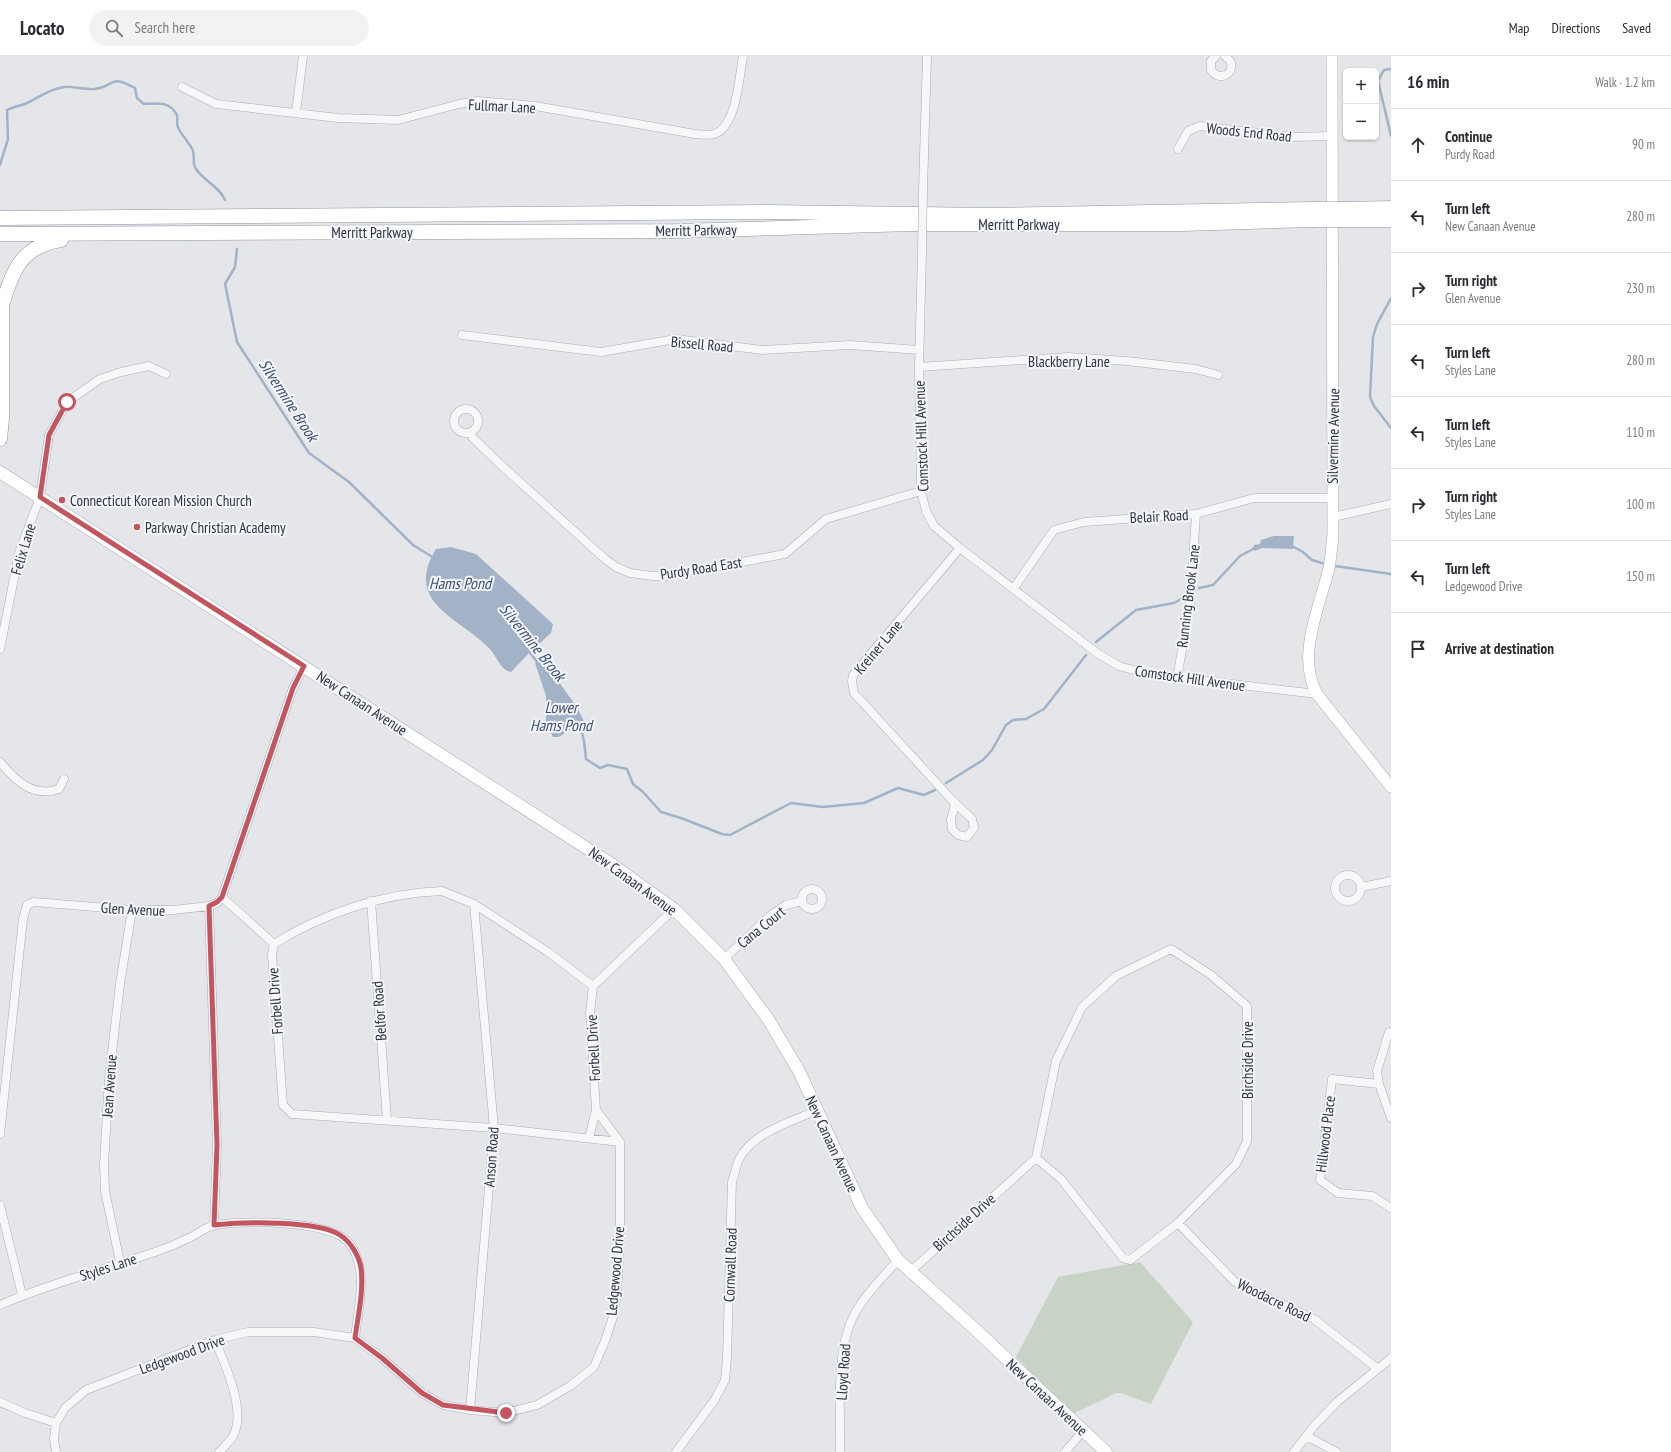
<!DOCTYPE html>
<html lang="en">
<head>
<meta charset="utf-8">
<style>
	body { margin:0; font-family:"PT Sans Narrow",sans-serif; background:#f2f2f3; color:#2b2b33 }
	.controls { position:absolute; right:12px; top:12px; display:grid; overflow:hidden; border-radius:6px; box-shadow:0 1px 3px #0004 }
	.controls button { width:36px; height:36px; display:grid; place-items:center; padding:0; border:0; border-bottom:1px solid #e1e1e2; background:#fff; color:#2b2b33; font:20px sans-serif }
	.stop { position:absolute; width:12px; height:12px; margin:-9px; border:3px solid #c35560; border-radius:50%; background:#fff }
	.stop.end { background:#c35560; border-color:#fff; box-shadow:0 1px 4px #0008 }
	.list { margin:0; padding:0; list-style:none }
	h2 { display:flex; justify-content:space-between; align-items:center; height:52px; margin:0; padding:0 16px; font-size:17px }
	h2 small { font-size:13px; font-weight:400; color:#7c7c81 }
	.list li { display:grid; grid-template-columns:26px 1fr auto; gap:12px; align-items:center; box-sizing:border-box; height:72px; padding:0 16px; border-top:1px solid #e1e1e2 }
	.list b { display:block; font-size:15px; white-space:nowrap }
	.list p { margin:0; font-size:13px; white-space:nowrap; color:#7c7c81 }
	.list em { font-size:13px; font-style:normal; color:#7c7c81 }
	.icon { flex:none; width:22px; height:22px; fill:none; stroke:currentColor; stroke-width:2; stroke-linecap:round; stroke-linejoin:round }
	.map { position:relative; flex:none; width:1391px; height:1396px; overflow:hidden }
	header { display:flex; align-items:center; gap:24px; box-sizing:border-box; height:56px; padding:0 20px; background:#fff; border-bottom:1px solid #e1e1e2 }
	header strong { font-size:19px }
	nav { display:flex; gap:22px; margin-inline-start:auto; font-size:14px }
	.search { width:280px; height:36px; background:#f2f2f3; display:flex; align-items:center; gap:10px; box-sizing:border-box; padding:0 14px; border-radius:22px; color:#7c7c81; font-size:15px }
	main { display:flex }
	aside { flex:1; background:#fff }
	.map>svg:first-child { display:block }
	.green { fill:#c8d3c6 }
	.water { fill:#a2b2c7 }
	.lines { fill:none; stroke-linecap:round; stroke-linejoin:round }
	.stream { stroke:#a2b2c7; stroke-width:2.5 }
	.street-casing { stroke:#a9adb4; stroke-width:9 }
	.secondary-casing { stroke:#a9adb4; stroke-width:12 }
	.primary-casing { stroke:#a4aab5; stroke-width:13 }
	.highway-casing { stroke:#8c93a0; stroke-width:15 }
	.street { stroke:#f6f7f9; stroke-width:8 }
	.secondary { stroke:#fff; stroke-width:11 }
	.primary { stroke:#fff; stroke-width:12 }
	.highway { stroke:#fff; stroke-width:14 }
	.street-bridge-casing { stroke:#a9adb4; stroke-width:9; stroke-linecap:butt }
	.highway-bridge-casing { stroke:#8c93a0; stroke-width:15; stroke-linecap:butt }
	.street-bridge { stroke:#f6f7f9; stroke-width:8 }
	.highway-bridge { stroke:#fff; stroke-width:14 }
	.route { stroke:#c35560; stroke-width:5 }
	.poi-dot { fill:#c35560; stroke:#f3f5f8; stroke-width:1.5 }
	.labels { text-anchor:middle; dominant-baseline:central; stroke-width:4; stroke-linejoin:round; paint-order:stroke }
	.street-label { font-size:15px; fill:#2d3341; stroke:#f3f5f8 }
	.poi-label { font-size:15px; fill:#2d3341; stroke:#f3f5f8; text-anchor:start }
	.water-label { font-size:16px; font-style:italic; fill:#3a5072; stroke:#f3f5f8 }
</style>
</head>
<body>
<header>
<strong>Locato</strong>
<div class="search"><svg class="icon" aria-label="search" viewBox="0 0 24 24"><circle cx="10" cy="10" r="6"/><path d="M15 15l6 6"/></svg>Search here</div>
<nav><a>Map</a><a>Directions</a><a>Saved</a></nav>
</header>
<main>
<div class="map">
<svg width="1391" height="1396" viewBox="0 0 1391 1396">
	<rect width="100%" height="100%" fill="#e4e6ea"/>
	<path class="green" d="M1140 1206 1193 1266 1151 1348 1121 1337H1116L1073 1358 1016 1301 1058 1221Z"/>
	<path class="water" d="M1274 480H1294L1293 493 1262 492 1255 495 1253 493 1254 489 1260 488 1261 484Z
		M451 491 476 498 553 568 551 577 530 596 511 616C500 614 497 600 489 592 459 561 403 547 436 493Z
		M541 601 576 650 584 665 559 681H553L546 667V640L535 607Z"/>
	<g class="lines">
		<path class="stream" d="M1391 13 1384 14 1378 25 1391 80
			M0 109 8 83 7 54C13 51 19 50 25 48 38 42 49 33 64 31 72 30 87 34 95 33 115 31 108 17 135 32L137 42 144 48C157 47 170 45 177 59 178 63 176 68 178 71 180 78 190 87 193 95 195 101 192 108 196 113 204 125 220 131 225 144
			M237 193 235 211 225 228 237 286 309 397 349 426 413 489 434 502
			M1391 242 1377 268 1373 281 1370 341 1374 350 1391 372
			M1290 489 1303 496 1312 504 1325 508
			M1335 510 1391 518
			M1199 532 1213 529 1240 500 1255 492
			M1096 586 1136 554 1174 547 1186 540
			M527 593 538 607
			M579 665 584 685 586 703 600 712 608 709 627 713 633 728 643 736 661 756 681 762 722 778 730 779 791 747 823 751 864 747 898 732 924 739 935 734
			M946 727 983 704 992 694 1006 669 1013 664 1026 663 1044 653 1086 599"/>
		<g class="street-casing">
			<path id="street" d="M1216 0 1211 5V14C1218 25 1234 20 1231 6L1225 0
				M182 31 216 48 338 62 398 64 459 48 478 45 535 50 695 78C701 78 709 80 714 78 737 71 739 21 743 0
				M296 57 303 0
				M1178 93 1188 75 1200 70 1292 81 1332 80
				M923 134 927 0
				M922 197 919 311 921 435 926 455 934 470 960 492 1097 597 1119 610 1148 618 1317 638
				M462 279 601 296 676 283 762 294 850 289 919 294
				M919 311 1068 301 1127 305 1196 313 1218 319
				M454 365a12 12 0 1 1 24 0a12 12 0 1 1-24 0Z
				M471 376 473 382 500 408 605 503 616 511 630 517 652 520H667L785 498 826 463 921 435
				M1333 461 1391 448
				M1014 532 1054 474 1084 466 1196 458 1254 442H1333
				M0 593 19 497 40 441 49 379 67 346 100 323 121 316 149 310 166 318
				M1177 622 1190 549 1196 458
				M0 706C16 725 33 742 59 733L64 723
				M952 744 972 763 974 772 967 781 958 779 952 773 951 763 955 749 952 744 854 637 852 625 853 619 960 492
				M1335 832a13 13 0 1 1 26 0a13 13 0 1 1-26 0Z
				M1362 831 1391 825
				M802 843a10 10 0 1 1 20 0a10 10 0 1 1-20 0Z
				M442 835 474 848 548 896 593 930 590 957 596 1054 620 1086 494 1072 292 1058 283 1049 272 899 274 888C323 857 384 837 442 835Z
				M222 841 274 888
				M371 845 387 1064
				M209 850 217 1089 214 1169
				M724 903 771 859 786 849 802 845
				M593 930 674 853
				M1389 976 1377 1015 1379 1028 1391 1062
				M1379 1028 1332 1023 1320 1124 1338 1137 1372 1140 1391 1152
				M0 1078 23 863 27 849 34 846 132 854H173L209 850 217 847 222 841 293 632 304 611
				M589 1082 596 1054
				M0 1149 22 1239
				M1178 1167 1235 1226 1314 1263 1378 1313
				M120 1206 105 1135 104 1109 109 1022 120 928 132 854
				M911 1215 1036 1102 1056 1005 1082 951 1116 920 1171 893 1211 919 1247 950V1085L1236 1108 1178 1167 1130 1204 1123 1202 1061 1123 1036 1102
				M0 1249C50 1227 103 1214 155 1196 167 1192 179 1187 191 1181 199 1177 207 1170 216 1169 243 1164 332 1164 350 1188 369 1214 358 1252 355 1282
				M215 1284C225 1309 248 1357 232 1382 228 1387 223 1392 219 1396
				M0 1346 25 1357 56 1367
				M470 1354 494 1072 474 848
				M1306 1380 1337 1396
				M56 1396 54 1383 56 1367 65 1352 86 1334 215 1284 248 1276H314L355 1282 382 1302 422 1337 443 1349 470 1354 506 1357 537 1349 570 1330 594 1311 605 1285 613 1261 617 1238 620 1184V1086
				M676 1396 714 1345 725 1324 727 1302 732 1126C735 1118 736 1107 741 1100 756 1075 792 1066 817 1054
				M840 1396C841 1354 834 1290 857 1254 867 1236 884 1220 898 1204
				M1065 1396 1083 1375
				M1294 1396 1314 1370 1337 1346 1391 1302"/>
		</g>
		<g class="secondary-casing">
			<path id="secondary" d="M1332 0 1333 478C1332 489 1331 501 1329 512 1320 550 1296 600 1317 638L1391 731"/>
		</g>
		<g class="primary-casing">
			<path id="primary" d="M0 416 613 809 674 853 724 903 768 963 799 1015 862 1152 898 1204 976 1274 1106 1396"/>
		</g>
		<g class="highway-casing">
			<path id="highway" d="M1344 153 1391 152
				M0 162 767 156 991 159 1312 153
				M1341 164H1391
				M0 178 677 175 911 168H1183L1312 164
				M0 383 2 362V250C12 214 22 190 61 184"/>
		</g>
		<use href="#street" class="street"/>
		<use href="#secondary" class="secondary"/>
		<use href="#primary" class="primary"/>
		<use href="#highway" class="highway"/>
		<g class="street-bridge-casing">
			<path id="street-bridge" d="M922 197 923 134"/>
		</g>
		<g class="highway-bridge-casing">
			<path id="highway-bridge" d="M1312 153H1344
				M1312 164H1341"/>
		</g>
		<use href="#street-bridge" class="street-bridge"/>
		<use href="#highway-bridge" class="highway-bridge"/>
	</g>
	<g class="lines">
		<path class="route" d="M67 346 49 379 40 441 304 610 293 632 222 841 217 846 209 850 217 1089 214 1169C242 1166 317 1164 340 1179 351 1186 359 1200 361 1212 364 1234 358 1260 355 1282L382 1302 422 1337 443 1349 506 1357"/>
	</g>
	<g class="poi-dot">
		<circle cx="62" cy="444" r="4"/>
		<circle cx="137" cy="471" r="4"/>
	</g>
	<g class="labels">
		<g class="street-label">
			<text transform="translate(502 50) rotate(3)">Fullmar Lane</text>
			<text transform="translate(1249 76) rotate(6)">Woods End Road</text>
			<text x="1019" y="168">Merritt Parkway</text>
			<text transform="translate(696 174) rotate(-1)">Merritt Parkway</text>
			<text x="372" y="176">Merritt Parkway</text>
			<text transform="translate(702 288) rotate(5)">Bissell Road</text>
			<text x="1069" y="305">Blackberry Lane</text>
			<text transform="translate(921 380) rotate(-92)">Comstock Hill Avenue</text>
			<text transform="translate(1333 380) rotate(-89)">Silvermine Avenue</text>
			<text transform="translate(1159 460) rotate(-3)">Belair Road</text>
			<text transform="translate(23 493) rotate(-73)">Felix Lane</text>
			<text transform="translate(701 512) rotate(-9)">Purdy Road East</text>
			<text transform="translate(1188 540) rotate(-83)">Running Brook Lane</text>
			<text transform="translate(878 591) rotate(-50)">Kreiner Lane</text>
			<text transform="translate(1190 622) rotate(8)">Comstock Hill Avenue</text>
			<text transform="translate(362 647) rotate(33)">New Canaan Avenue</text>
			<text transform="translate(633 825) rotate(36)">New Canaan Avenue</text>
			<text transform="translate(133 853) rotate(3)">Glen Avenue</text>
			<text transform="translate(761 871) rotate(-39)">Cana Court</text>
			<text transform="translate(275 945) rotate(-94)">Forbell Drive</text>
			<text transform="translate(379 955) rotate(-94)">Belfor Road</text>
			<text transform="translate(593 992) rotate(-93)">Forbell Drive</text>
			<text transform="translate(1247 1004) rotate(-90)">Birchside Drive</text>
			<text transform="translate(109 1030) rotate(-86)">Jean Avenue</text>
			<text transform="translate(1325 1078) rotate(-83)">Hillwood Place</text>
			<text transform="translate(832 1088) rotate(65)">New Canaan Avenue</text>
			<text transform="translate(491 1101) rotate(-86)">Anson Road</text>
			<text transform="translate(964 1166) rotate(-42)">Birchside Drive</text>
			<text transform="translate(730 1209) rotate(-88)">Cornwall Road</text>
			<text transform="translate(108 1211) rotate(-18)">Styles Lane</text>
			<text transform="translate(615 1215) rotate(-85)">Ledgewood Drive</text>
			<text transform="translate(1274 1244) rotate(26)">Woodacre Road</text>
			<text transform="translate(182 1298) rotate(-20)">Ledgewood Drive</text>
			<text transform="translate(843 1316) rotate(-86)">Lloyd Road</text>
			<text transform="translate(1047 1341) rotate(43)">New Canaan Avenue</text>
		</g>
		<g class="poi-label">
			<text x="70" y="444">Connecticut Korean Mission Church</text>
			<text x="145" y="471">Parkway Christian Academy</text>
		</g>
		<g class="water-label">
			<text transform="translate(289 344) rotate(57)">Silvermine Brook</text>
			<text x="460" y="527">Hams Pond</text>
			<text transform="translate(533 586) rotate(51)">Silvermine Brook</text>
			<text x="561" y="651">Lower<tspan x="561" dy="18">Hams Pond</tspan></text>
		</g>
	</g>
</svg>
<div class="controls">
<button>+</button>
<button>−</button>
</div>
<div class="stop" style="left:67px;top:346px"></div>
<div class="stop end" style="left:506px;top:1357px"></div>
</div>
<aside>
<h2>16 min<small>Walk · 1.2 km</small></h2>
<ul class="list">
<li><svg class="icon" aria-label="ahead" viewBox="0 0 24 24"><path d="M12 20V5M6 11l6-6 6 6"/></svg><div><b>Continue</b><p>Purdy Road</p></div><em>90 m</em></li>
<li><svg class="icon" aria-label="left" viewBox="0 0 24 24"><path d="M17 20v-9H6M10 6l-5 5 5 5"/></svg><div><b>Turn left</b><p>New Canaan Avenue</p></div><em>280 m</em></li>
<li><svg class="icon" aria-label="right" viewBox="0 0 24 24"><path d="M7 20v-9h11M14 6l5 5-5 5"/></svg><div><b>Turn right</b><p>Glen Avenue</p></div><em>230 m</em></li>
<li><svg class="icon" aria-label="left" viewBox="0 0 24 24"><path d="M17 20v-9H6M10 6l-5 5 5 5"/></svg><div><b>Turn left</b><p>Styles Lane</p></div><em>280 m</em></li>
<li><svg class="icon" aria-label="left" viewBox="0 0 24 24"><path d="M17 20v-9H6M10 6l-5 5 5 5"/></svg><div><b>Turn left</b><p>Styles Lane</p></div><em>110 m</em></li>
<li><svg class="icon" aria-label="right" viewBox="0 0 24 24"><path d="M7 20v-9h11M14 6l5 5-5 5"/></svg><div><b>Turn right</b><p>Styles Lane</p></div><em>100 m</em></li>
<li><svg class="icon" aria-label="left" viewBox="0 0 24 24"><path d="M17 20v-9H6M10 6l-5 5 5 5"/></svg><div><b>Turn left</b><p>Ledgewood Drive</p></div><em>150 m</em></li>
<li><svg class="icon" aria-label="arrive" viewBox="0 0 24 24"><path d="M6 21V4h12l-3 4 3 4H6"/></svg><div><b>Arrive at destination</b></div></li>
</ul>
</aside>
</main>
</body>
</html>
